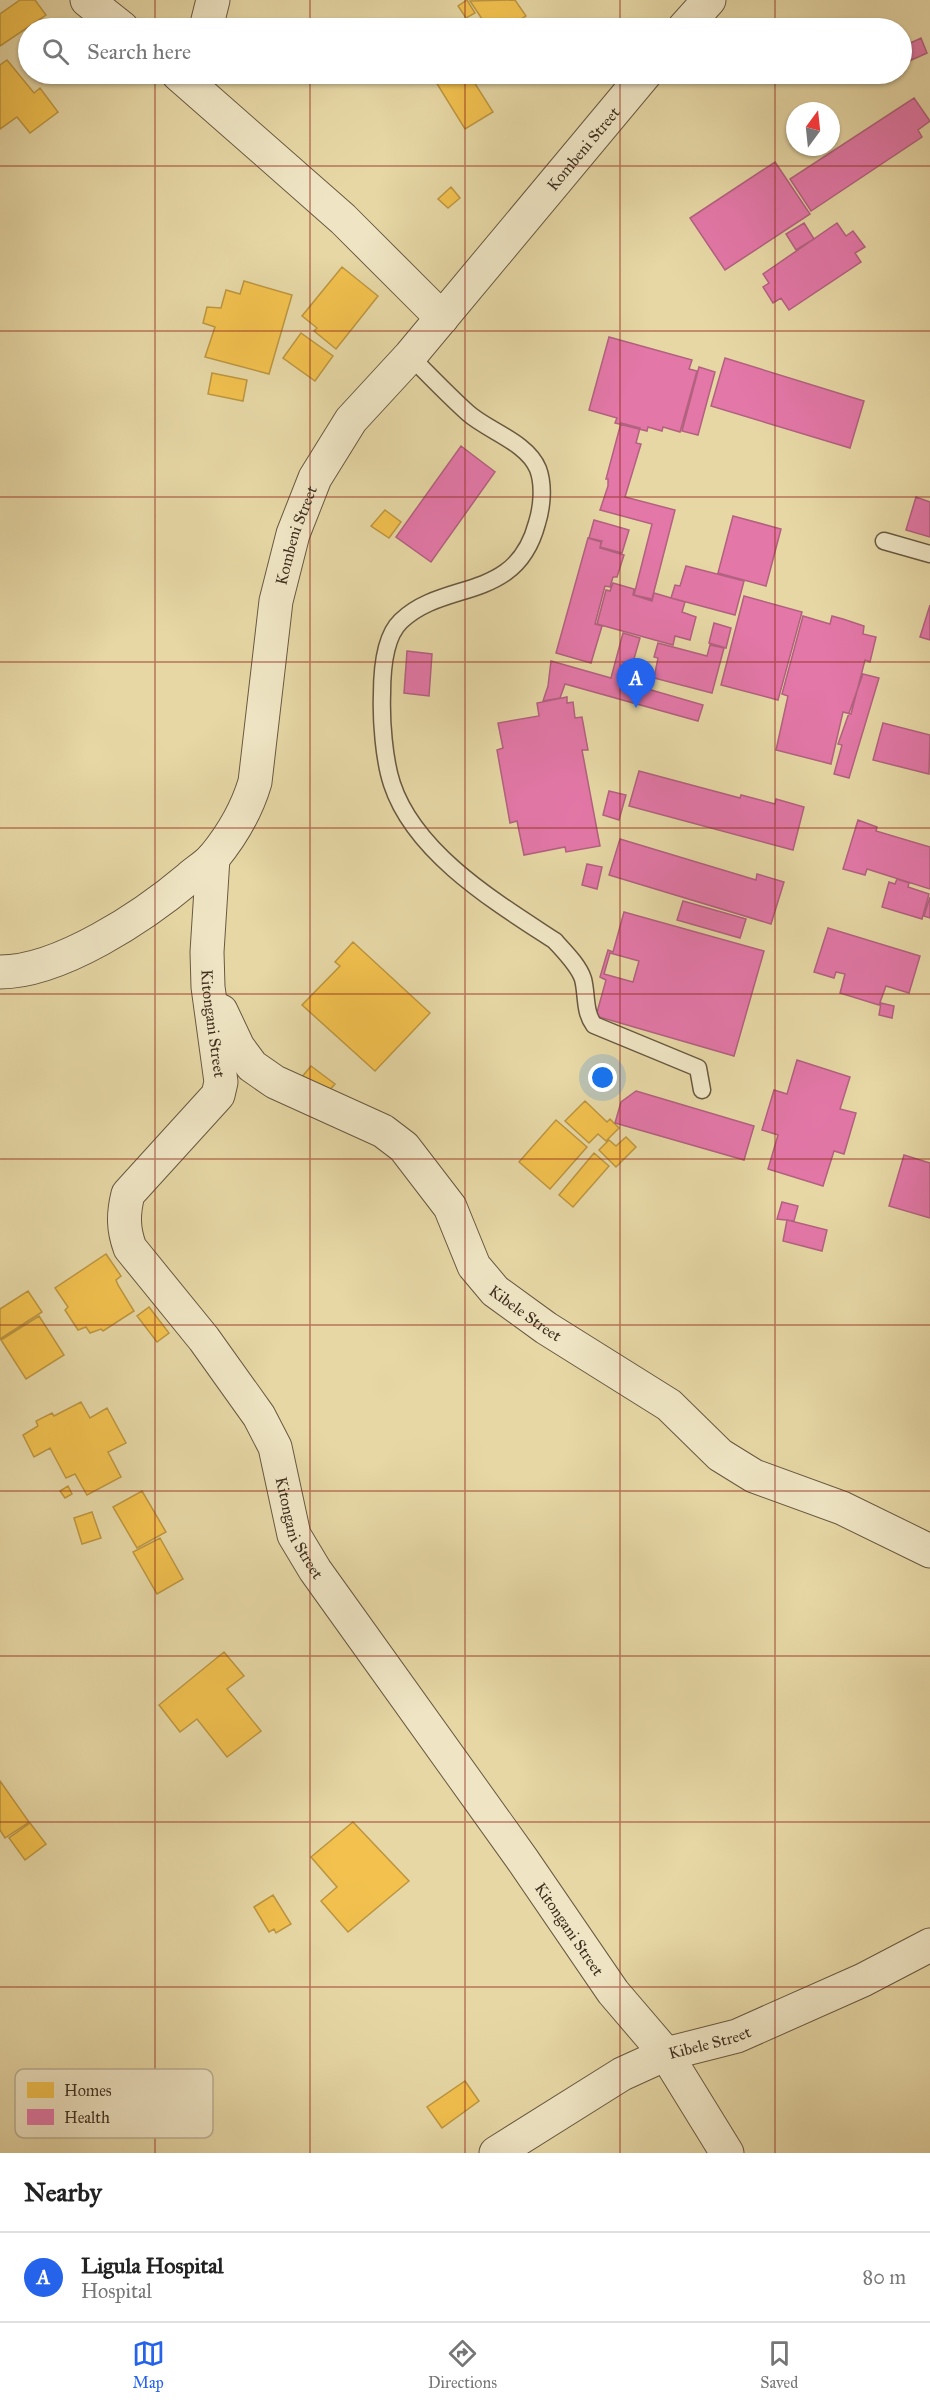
<!DOCTYPE html>
<html lang="en">
<head>
<meta charset="utf-8">
<style>
	body { margin:0; font-family:"IM FELL Great Primer",serif; background:#f6f6f6; color:#222 }
	.compass { position:absolute; left:786px; top:102px; width:54px; height:54px; border-radius:50%; background:#fff; box-shadow:0 2px 4px #0004; rotate:15deg }
	.you { position:absolute; left:603px; top:1078px; width:21px; height:21px; margin:-15px; border:4px solid #fff; border-radius:50%; background:#1a73e8; box-shadow:0 0 0 9px #1a73e833 }
	.badge { display:grid; place-items:center; width:39px; height:39px; border-radius:50%; background:#2563eb; color:#fff; font-size:20px; font-weight:700 }
	.pin { position:absolute; translate:-50% -50px; filter:drop-shadow(0 2px 3px #0008) }
	.pin::after { content:''; position:absolute; top:32px; width:21px; height:18px; background:inherit; clip-path:polygon(0 0,100% 0,50% 100%) }
	.list { margin:0; padding:0; list-style:none }
	h2 { display:flex; justify-content:space-between; align-items:center; height:78px; margin:0; padding:0 24px; font-size:26px }
	h2 small { font-size:20px; font-weight:400; color:#767676 }
	.list li { display:grid; grid-template-columns:39px 1fr auto; gap:18px; align-items:center; box-sizing:border-box; height:90px; padding:0 24px; border-top:2px solid #e0e0e0 }
	.list b { display:block; font-size:22px; white-space:nowrap }
	.list p { margin:0; font-size:20px; white-space:nowrap; color:#767676 }
	.list em { font-size:20px; font-style:normal; color:#767676 }
	.icon { flex:none; width:33px; height:33px; fill:none; stroke:currentColor; stroke-width:2; stroke-linecap:round; stroke-linejoin:round }
	.map { position:relative; flex:none; width:930px; height:2153px; overflow:hidden }
	.search { position:absolute; background:#fff; box-shadow:0 2px 4px #0004; left:18px; right:18px; top:18px; height:66px; display:flex; align-items:center; gap:15px; box-sizing:border-box; padding:0 21px; border-radius:33px; color:#767676; font-size:22px }
	.sheet { height:168px; background:#fff }
	nav { display:flex; justify-content:space-around; align-items:center; box-sizing:border-box; height:84px; border-top:2px solid #e0e0e0; background:#fff; font-size:16px; color:#767676 }
	nav a { display:grid; justify-items:center; gap:3px }
	nav .on { color:#2563eb }
	.map>svg:first-child { display:block }
	.homes { fill:#f2c14e; stroke:#bc9540; stroke-width:1.5 }
	.health { fill:#e377a8; stroke:#b2617f; stroke-width:1.5; fill-rule:evenodd }
	.lines { fill:none; stroke-linecap:round; stroke-linejoin:round }
	.lane-casing { stroke:#695941; stroke-width:19 }
	.street-casing { stroke:#695941; stroke-width:35 }
	.lane { stroke:#efe5c4; stroke-width:16 }
	.street { stroke:#efe5c4; stroke-width:33 }
	.grid { fill:none; stroke:#8f2418; stroke-width:1.5; stroke-opacity:0.55 }
	.labels { text-anchor:middle; dominant-baseline:central; stroke-width:6; stroke-linejoin:round; paint-order:stroke }
	.street-label { font-size:16px; fill:#3f2f20; stroke:#efe5c4 }
	.key { fill:#efe5c4; stroke:#baae93; stroke-width:1.5 }
	.key-label { font-size:16px; fill:#3f2f20 }
</style>
</head>
<body>
<div class="map">
<svg width="930" height="2153" viewBox="0 0 930 2153">
	<rect width="100%" height="100%" fill="#e6d7a5"/>
	<filter id="stains"><feTurbulence type="fractalNoise" baseFrequency=".00333" numOctaves="4"/><feColorMatrix values="0 0 0 0 .2 0 0 0 0 .09 0 0 0 0 .02 0 0 0 .5 -.17"/></filter>
	<radialGradient id="worn" r=".72"><stop offset=".6" stop-color="#630" stop-opacity="0"/><stop offset="1" stop-color="#630" stop-opacity=".3"/></radialGradient>
	<path class="homes" d="M20 0H35L46 15 0 46V14Z
		M467 0 475 13 466 18 458 6Z
		M515 0 526 16 507 28H488L470 1Z
		M7 60 34 93 40 88 58 112 30 133 17 117 0 129V65Z
		M431 74H469L493 112 465 129Z
		M451 187 460 198 448 208 438 199Z
		M342 267 378 296 336 349 314 331 317 328 302 316Z
		M244 281 292 295 269 374 205 357 215 327 203 323 207 307 221 308 226 290 240 294Z
		M301 333 333 356 315 381 283 358Z
		M212 373 247 380 243 401 208 394Z
		M385 510 401 522 389 538 371 526Z
		M353 942 430 1013 375 1071 302 1005 340 966 335 962Z
		M311 1066 335 1084 323 1097 301 1078Z
		M585 1101 607 1122 610 1119 619 1128 606 1141 598 1134 589 1143 565 1121Z
		M556 1120 587 1147 550 1189 519 1162Z
		M626 1137 636 1147 616 1167 599 1150 609 1140 616 1146Z
		M594 1153 609 1166 573 1207 559 1195Z
		M106 1254 121 1276 116 1280 118 1285 134 1311 103 1331 101 1329 90 1333 86 1327 78 1330 65 1310 68 1307 55 1288Z
		M28 1291 42 1312 0 1339V1309Z
		M149 1307 169 1333 157 1342 137 1316Z
		M39 1316 64 1355 26 1379 1 1340Z
		M81 1402 90 1418 107 1408 126 1443 108 1452 121 1477 87 1495 75 1474 66 1478 50 1448 34 1457 23 1435 38 1426 36 1421 52 1413 54 1416Z
		M68 1486 72 1494 65 1498 60 1491Z
		M142 1491 166 1532 137 1548 113 1507Z
		M92 1512 101 1538 82 1544 74 1518Z
		M160 1538 183 1579 157 1594 133 1552Z
		M224 1652 244 1676 227 1689 261 1731 227 1757 197 1719 180 1732 159 1705Z
		M0 1781 29 1822 5 1838 0 1830Z
		M353 1822 409 1881 348 1932 321 1901 337 1887 311 1857Z
		M30 1823 46 1844 25 1860 9 1838Z
		M273 1895 291 1924 276 1933 274 1929 269 1932 254 1907Z
		M465 2081 479 2101 442 2128 427 2107Z"/>
	<path class="health" d="M921 38 927 53 907 62 902 47Z
		M914 98 930 121 918 130 922 137 811 211 790 179Z
		M775 162 810 214 725 270 690 218Z
		M804 223 814 239 796 250 786 234Z
		M837 223 846 236 853 231 865 247 855 253 861 262 789 310 781 298 773 303 763 287 769 283 763 274Z
		M609 337 692 360 689 369 697 371 680 432 663 427 662 431 648 427 647 431 615 423 617 418 589 410Z
		M725 358 864 401 850 448 711 406Z
		M699 367 715 372 698 435 682 431Z
		M621 423 640 428 636 443 641 444 625 497 675 510 652 599 634 595 652 524 600 510 608 486V479H606Z
		M461 446 495 472 431 562 396 537Z
		M916 497 930 502V537L906 530Z
		M733 516 781 529 766 586 718 573Z
		M594 520 629 530 622 553 600 547 602 541 589 538Z
		M588 538 601 542 600 548 624 555 617 577H613L610 587 605 586 595 624 602 626 591 663 556 653Z
		M686 566 744 581 735 615 671 598 675 585 680 586Z
		M613 583 634 589 633 595 652 601 654 593 685 602 682 612 696 617 690 640 675 636 673 645 597 624 606 590 610 591Z
		M744 596 802 612 778 700 721 685Z
		M930 605V640L920 637Z
		M803 616 830 624 832 616 843 619 864 626 863 634 876 637 870 662 865 660 851 714 843 712 831 764 776 750 788 696 782 694Z
		M714 623 731 628 726 648 709 643Z
		M623 633 640 638 627 683 703 705 698 721 565 684 560 698 543 701 548 686 551 661 611 678Z
		M658 643 707 656 710 645 724 648 712 693 654 678 658 658 654 657Z
		M407 651 432 654 429 696 404 693Z
		M863 674 879 678 849 778 834 774 842 745 838 744Z
		M567 697V703L573 702 575 718 582 717 588 750H582L600 846 566 852 565 847 524 855 517 821 510 823 497 750 503 748 498 723 539 716 537 703Z
		M883 723 930 735 929 774 873 760Z
		M639 771 740 798 741 795 775 804 776 799 804 807 793 850 629 806Z
		M609 791 626 795 619 820 603 815Z
		M858 820 877 827 876 831 930 847V889L867 869 865 875 843 869Z
		M620 839 756 880 757 874 784 882 771 924 609 875Z
		M587 864 602 867 597 889 582 885Z
		M897 879 909 883 908 887 929 894 922 919 882 907 889 882 895 884Z
		M930 897V918L924 916Z
		M683 901 746 919 740 938 677 920Z
		M624 912 764 951 734 1056 596 1016 606 980 600 977 608 950 613 952ZM610 953 639 961 633 982 604 974Z
		M828 928 920 956 909 993 886 986 879 1005 840 993 845 974 836 972 834 978 814 972Z
		M881 1003 894 1006 892 1018 879 1015Z
		M797 1060 850 1077 840 1109 856 1113 844 1154 834 1151 823 1186 768 1169 778 1135 762 1130 774 1090 787 1094Z
		M636 1091 754 1126 744 1160 615 1123 621 1102Z
		M904 1155 930 1163V1218L889 1206Z
		M782 1202 798 1206 794 1221 777 1219Z
		M787 1220 827 1230 822 1251 783 1241Z"/>
	<g class="lines">
		<g class="lane-casing">
			<path id="lane" d="M410 356C429 375 448 395 468 413 488 431 527 442 538 469 544 485 542 507 537 523 516 603 445 579 401 621 384 637 382 673 382 694 381 720 384 760 392 784 415 854 497 903 555 941 565 952 579 966 583 979 587 994 584 1012 594 1025L698 1068 702 1090
				M884 541 930 554"/>
		</g>
		<g class="street-casing">
			<g id="street">
				<path d="M87 0 122 28"/>
				<path d="M206 28 213 0"/>
				<path d="M684 28 709 0"/>
				<path d="M178 74 343 219 442 318"/>
				<path id="s1" d="M213 858 207 952 208 987 221 1082 218 1095 128 1194C123 1214 123 1229 130 1248L204 1339 259 1416 275 1447 294 1535 315 1570 522 1859 613 1992 666 2054 727 2153"/>
				<path id="s2" d="M0 972C60 972 144 916 189 878 197 871 207 865 214 857 232 835 247 809 255 782L276 601 293 534 315 478 351 420 410 356 645 74"/>
				<path id="s3" d="M221 1011 238 1047 252 1066 275 1082 383 1131 404 1147 450 1207 474 1266 495 1291 546 1328 669 1405 720 1455 754 1476 842 1508 930 1551"/>
				<path id="s4" d="M496 2153 622 2074 666 2054 737 2036 863 1980 930 1945"/>
			</g>
		</g>
		<use href="#lane" class="lane"/>
		<use href="#street" class="street"/>
	</g>
	<path class="grid" d="M155 0V28M310 0V28M465 0V28M620 0V28M775 0V28M155 74V2153M310 74V2153M465 74V2153M620 74V2153M775 74V2153M0 166H930M0 331H930M0 497H930M0 662H930M0 828H930M0 994H930M0 1159H930M0 1325H930M0 1491H930M0 1656H930M0 1822H930M0 1987H930"/>
	<g class="labels">
		<g class="street-label">
			<text stroke="none"><textPath href="#s2" startOffset="1070">Kombeni Street</textPath></text>
			<text stroke="none"><textPath href="#s2" startOffset="584">Kombeni Street</textPath></text>
			<text stroke="none"><textPath href="#s1" startOffset="166">Kitongani Street</textPath></text>
			<text stroke="none"><textPath href="#s3" startOffset="446">Kibele Street</textPath></text>
			<text stroke="none"><textPath href="#s1" startOffset="759">Kitongani Street</textPath></text>
			<text stroke="none"><textPath href="#s1" startOffset="1245">Kitongani Street</textPath></text>
			<text stroke="none"><textPath href="#s4" startOffset="242">Kibele Street</textPath></text>
		</g>
	</g>
	<rect x="15" y="2069" width="198" height="69" rx="9" class="key"/>
	<rect x="27" y="2082" width="27" height="16" fill="#f2c14e"/>
	<rect x="27" y="2109" width="27" height="16" fill="#e377a8"/>
	<g class="key-label">
		<text x="64" y="2096">Homes</text>
		<text x="64" y="2123">Health</text>
	</g>
	<rect width="100%" height="100%" filter="url(#stains)"/>
	<rect width="100%" height="100%" fill="url(#worn)"/>
</svg>
<svg class="compass" viewBox="-18 -18 36 36"><path d="M0-13l5 13h-10z" fill="#e53935"/><path d="M0 13l5-13h-10z" fill="#767676"/></svg>
<div class="you"></div>
<div class="pin badge" style="left:636px;top:708px">A</div>
<div class="search"><svg class="icon" aria-label="search" viewBox="0 0 24 24"><circle cx="10" cy="10" r="6"/><path d="M15 15l6 6"/></svg>Search here</div>
</div>
<section class="sheet">
<h2>Nearby<small></small></h2>
<ul class="list">
<li><span class="badge">A</span><div><b>Ligula Hospital</b><p>Hospital</p></div><em>80 m</em></li>
</ul>
</section>
<nav>
<a class="on"><svg class="icon" aria-label="map" viewBox="0 0 24 24"><path d="M3 6l6-2 6 2 6-2v14l-6 2-6-2-6 2zM9 4v14M15 6v14"/></svg>Map</a>
<a><svg class="icon" aria-label="directions" viewBox="0 0 24 24"><path d="M12 3l9 9-9 9-9-9zM9 14v-3h6M13 9l2 2-2 2"/></svg>Directions</a>
<a><svg class="icon" aria-label="saved" viewBox="0 0 24 24"><path d="M7 4h10v16l-5-4-5 4z"/></svg>Saved</a>
</nav>
</body>
</html>
